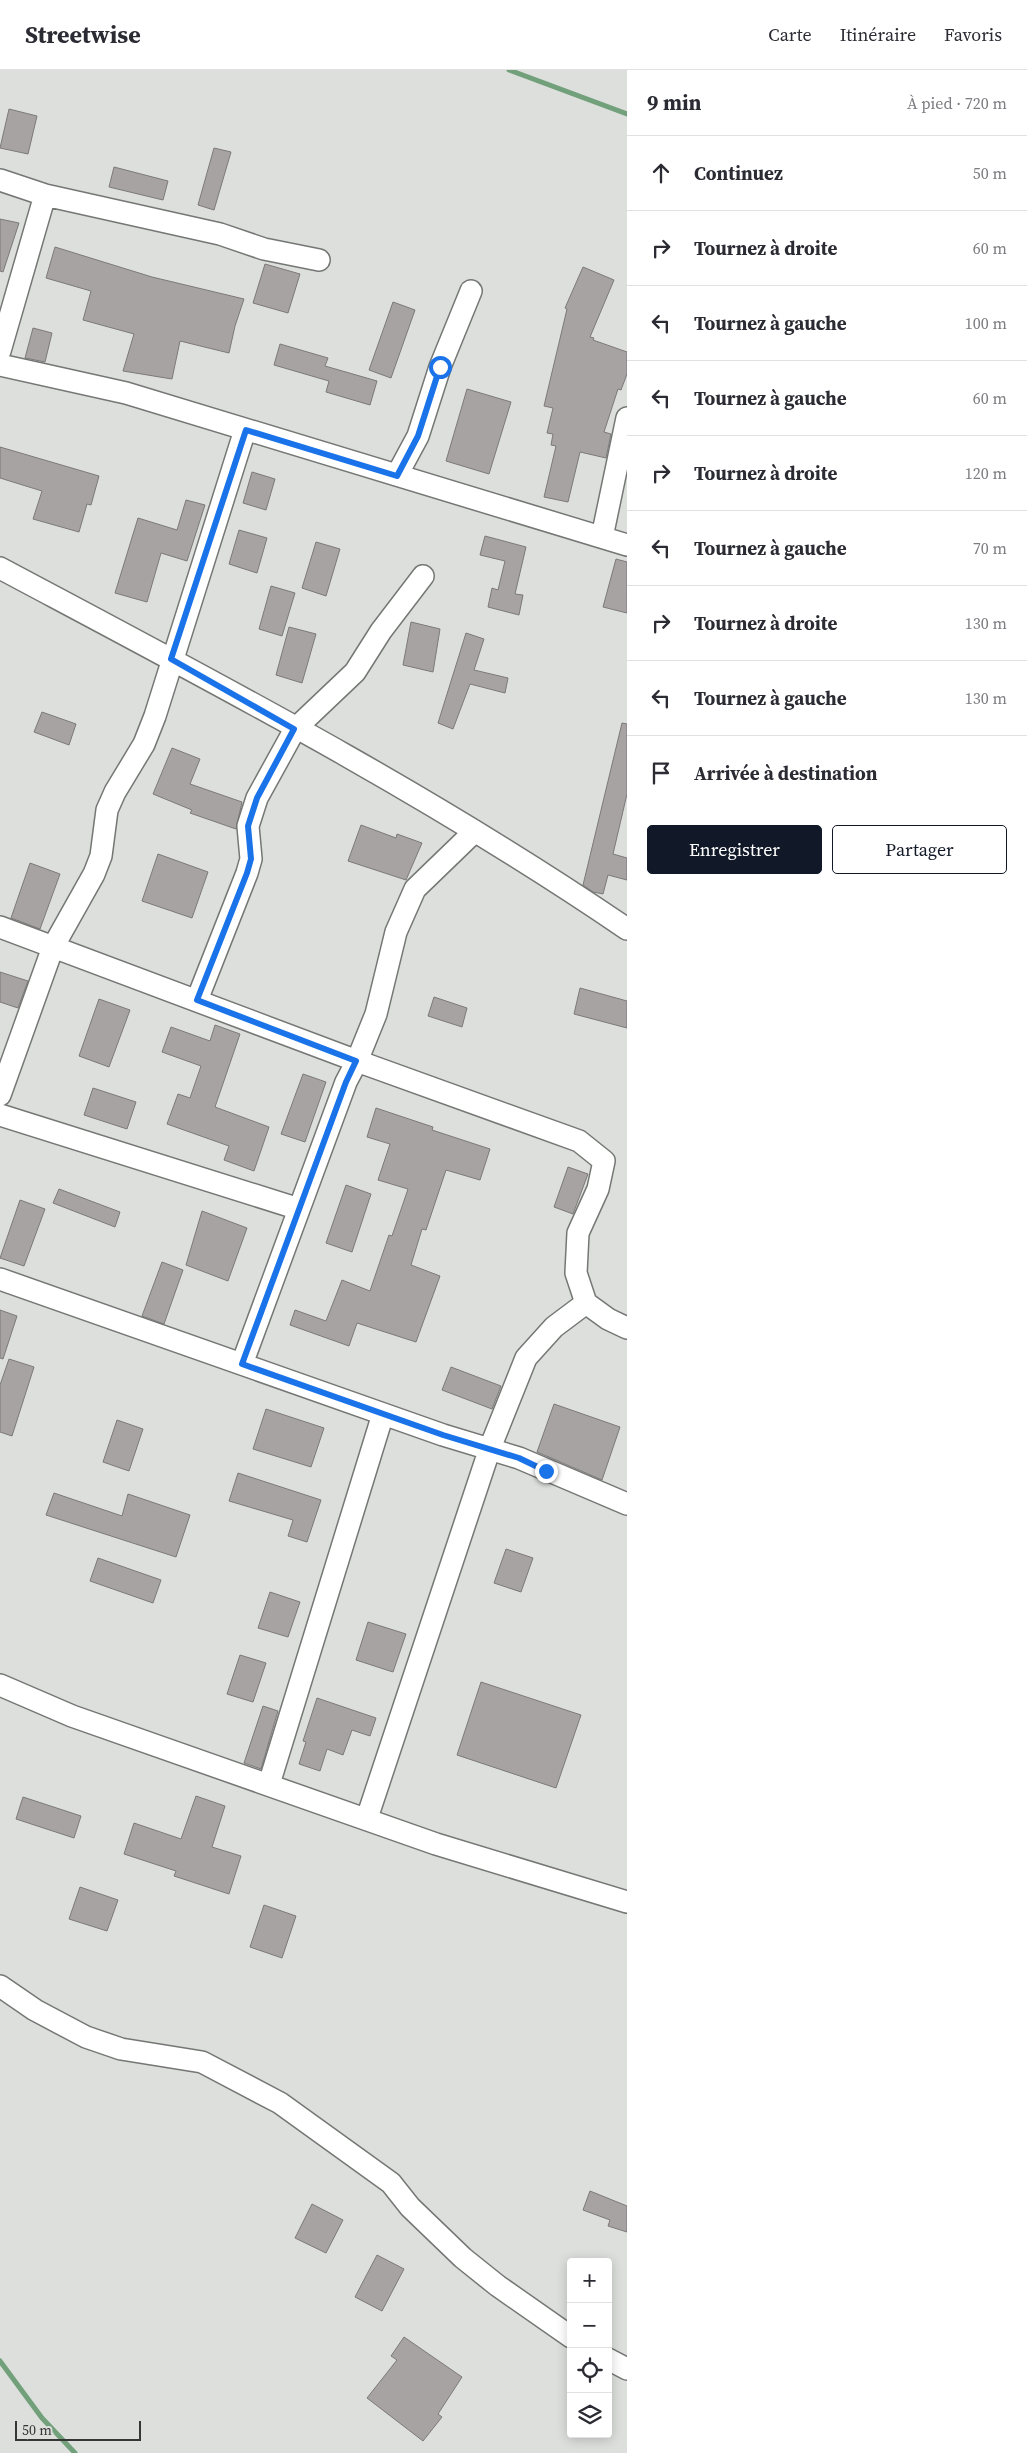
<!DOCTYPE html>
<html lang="fr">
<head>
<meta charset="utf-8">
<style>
	body { margin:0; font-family:"Source Serif 4",serif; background:#f2f2f3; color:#2b2b33 }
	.controls { position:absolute; right:15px; bottom:15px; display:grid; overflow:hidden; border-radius:5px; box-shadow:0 2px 12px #0003 }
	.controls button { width:45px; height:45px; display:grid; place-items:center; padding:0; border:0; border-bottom:1px solid #e1e1e2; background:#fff; color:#2b2b33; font:25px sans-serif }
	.scale { position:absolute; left:15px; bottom:12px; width:126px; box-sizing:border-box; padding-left:5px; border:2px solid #353635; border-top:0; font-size:14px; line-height:18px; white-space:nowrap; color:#353635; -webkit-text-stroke:4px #dcdfdc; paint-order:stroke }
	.stop { position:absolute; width:15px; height:15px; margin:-11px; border:4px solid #1a73e8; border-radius:50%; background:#fff }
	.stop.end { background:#1a73e8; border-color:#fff; box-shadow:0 1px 5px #0008 }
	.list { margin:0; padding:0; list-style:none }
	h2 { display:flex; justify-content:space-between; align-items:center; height:65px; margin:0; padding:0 20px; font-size:21px }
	h2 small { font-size:16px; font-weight:400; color:#7c7c81 }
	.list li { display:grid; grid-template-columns:32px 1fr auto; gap:15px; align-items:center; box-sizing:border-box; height:75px; padding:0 20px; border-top:1px solid #e1e1e2 }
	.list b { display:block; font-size:19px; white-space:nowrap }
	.list em { font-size:16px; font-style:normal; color:#7c7c81 }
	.actions { display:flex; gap:10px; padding:15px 20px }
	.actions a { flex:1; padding:11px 0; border:1px solid #111827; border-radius:5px; text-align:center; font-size:18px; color:#111827 }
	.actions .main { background:#111827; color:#fff }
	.icon { flex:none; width:28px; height:28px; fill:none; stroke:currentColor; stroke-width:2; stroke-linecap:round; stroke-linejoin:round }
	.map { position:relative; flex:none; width:627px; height:2383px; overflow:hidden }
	header { display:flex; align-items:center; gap:30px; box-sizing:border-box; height:70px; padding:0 25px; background:#fff; border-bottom:1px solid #e1e1e2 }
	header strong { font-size:24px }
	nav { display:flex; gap:28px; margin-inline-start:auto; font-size:18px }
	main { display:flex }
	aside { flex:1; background:#fff }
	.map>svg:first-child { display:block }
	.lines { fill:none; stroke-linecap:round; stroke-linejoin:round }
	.stream { stroke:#71a07a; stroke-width:5 }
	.building { fill:#a7a3a3; stroke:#7d797a }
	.minor-casing { stroke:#747774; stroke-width:24 }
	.minor { stroke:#fff; stroke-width:21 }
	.route { stroke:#1a73e8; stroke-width:6 }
</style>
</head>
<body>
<header>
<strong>Streetwise</strong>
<nav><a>Carte</a><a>Itinéraire</a><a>Favoris</a></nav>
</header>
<main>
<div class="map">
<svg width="627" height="2383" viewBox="0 0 627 2383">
	<rect width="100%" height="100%" fill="#dcdfdc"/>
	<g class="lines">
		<path class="stream" d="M509 0 627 44
			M0 2291 42 2348 75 2383"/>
	</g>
	<path class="building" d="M9 39 37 46 28 84 0 78Z
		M214 78 231 82 214 140 198 135Z
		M114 97 168 111 163 130 109 117Z
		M0 149 19 153 3 202 0 201Z
		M55 177 152 207 244 229 235 256 229 283 180 271 172 309 123 301 134 264 83 250 91 221 46 208Z
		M265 194 300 204 288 243 253 233Z
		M583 197 614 210 590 267 594 268 593 270 627 282V304L621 320 618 319 604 362 611 364 606 388 580 382 568 432 544 427 556 376 551 375 553 364 547 363 553 338 544 336 567 239 565 238Z
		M393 232 415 240 391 308 369 300Z
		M33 258 52 263 45 292 25 288Z
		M280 274 328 288 325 296 377 311 370 335 326 322 329 311 274 295Z
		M467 319 511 332 489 404 446 391Z
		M0 377 99 406 91 435 87 434 79 462 33 449 42 421 0 408Z
		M252 402 275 409 266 440 243 433Z
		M186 430 205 435 187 491 161 483 147 532 115 523 138 448 177 460Z
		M239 460 267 468 257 503 229 494Z
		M485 466 526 477 515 524 523 525 519 545 488 537 492 518 498 520 505 491 480 485Z
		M316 472 340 479 326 526 302 518Z
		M616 489 627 492V543L603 537Z
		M271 516 295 523 282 566 259 559Z
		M411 552 440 559 433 602 403 595Z
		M289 557 316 564 302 613 276 605Z
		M466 563 484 569 474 600 508 608 505 623 470 614 453 659 438 653Z
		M42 642 76 654 69 675 34 662Z
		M622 653 627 654V724L613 784 627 788V810L608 805 603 824 593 822 583 815Z
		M172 678 200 689 190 714 242 732 236 759 190 743 192 740 153 724Z
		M361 755 396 768 397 764 422 773 406 810 348 791Z
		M158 784 208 802 192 848 142 831Z
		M30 793 60 804 40 859 11 848Z
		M0 902 28 911 18 938 0 932Z
		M580 918 627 931V958L574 944Z
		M434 927 467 938 462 957 428 946Z
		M99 929 130 940 109 997 79 986Z
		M215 955 240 964 215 1037 269 1057 254 1101 224 1090 229 1076 167 1054 178 1024 190 1028 201 996 162 982 171 957 210 971Z
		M303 1004 326 1012 305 1072 281 1064Z
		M93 1018 136 1032 127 1059 84 1045Z
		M376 1038 433 1057 432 1060 490 1079 480 1110 446 1100 426 1160 422 1159 411 1195 440 1206 416 1272 357 1253 349 1276 290 1255 295 1240 326 1251 342 1210 370 1221 389 1165 392 1166 408 1119 378 1110 390 1074 367 1067Z
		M568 1097 588 1104 573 1144 554 1137Z
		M346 1115 371 1124 352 1182 326 1173Z
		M59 1119 120 1142 115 1157 53 1133Z
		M20 1130 45 1139 24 1196 0 1188Z
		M202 1141 247 1158 228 1211 186 1195Z
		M162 1192 183 1200 164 1254 142 1246Z
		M0 1240 17 1246 3 1289 0 1288Z
		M9 1289 34 1297 12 1366 0 1362V1315Z
		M451 1297 501 1316 492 1339 442 1320Z
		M554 1334 620 1357 602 1410 537 1382Z
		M266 1339 324 1358 311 1397 253 1379Z
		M117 1350 143 1359 129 1401 103 1392Z
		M238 1403 321 1430 307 1472 288 1466 293 1450 229 1431Z
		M54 1423 122 1446 128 1424 190 1445 176 1487 46 1445Z
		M506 1479 533 1488 521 1522 494 1513Z
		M98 1488 161 1510 153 1533 90 1511Z
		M270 1522 300 1532 288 1567 258 1558Z
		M368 1552 406 1564 393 1602 356 1590Z
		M240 1585 266 1593 253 1632 227 1624Z
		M481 1612 581 1645 556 1718 457 1685Z
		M317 1628 376 1648 370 1666 352 1660 343 1685 327 1679 320 1701 299 1694 306 1672 303 1671Z
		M263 1636 278 1641 261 1699 244 1693Z
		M196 1726 225 1736 212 1777 241 1786 229 1824 174 1806 176 1801 124 1784 134 1753 181 1769Z
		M23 1727 81 1746 74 1768 16 1749Z
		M80 1817 118 1830 107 1861 69 1849Z
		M264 1835 296 1846 282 1888 250 1877Z
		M590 2121 627 2136V2162L608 2156 610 2150 583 2140Z
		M312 2134 343 2150 326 2183 295 2168Z
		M377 2185 404 2199 382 2241 355 2227Z
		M404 2267 462 2307 438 2344 442 2347 423 2371 367 2328 397 2290 391 2286Z"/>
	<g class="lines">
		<g class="minor-casing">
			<path id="minor" d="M0 110 45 125 220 164 264 179 319 190
				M0 281 45 125
				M0 295 126 323 627 475
				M397 405 418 366 440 297 471 221
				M602 467 627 348
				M0 498C212 611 428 723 627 859
				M474 762 415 819 396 862 376 944 357 991 579 1071 604 1091 598 1119 578 1163 576 1203 586 1233 608 1249 627 1258
				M0 857 357 991 346 1012 242 1294
				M197 930 247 803 251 789 248 756 257 728 295 659 355 602 381 561 423 506
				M0 1025 53 877 94 804 101 786 107 740 115 722 144 674 155 646 245 360
				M0 1045 299 1139
				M0 1209 443 1365 519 1388 627 1434
				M0 1615 72 1646 436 1774 627 1832
				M269 1714 383 1344
				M367 1748 490 1378 526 1288 554 1257 586 1233
				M0 1916 35 1940 86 1967 121 1979 202 1992 280 2033 391 2113 410 2137 463 2188 498 2216 571 2267
				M608 2289 627 2299"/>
		</g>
		<use href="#minor" class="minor"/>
	</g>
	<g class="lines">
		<path class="route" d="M440 297 418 366 397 406 246 360 171 589 294 659 257 728 248 756 251 789 247 803 197 930 356 991 346 1012 242 1294 443 1365 519 1388 546 1401"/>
	</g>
</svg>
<div class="controls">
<button>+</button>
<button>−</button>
<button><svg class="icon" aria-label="locate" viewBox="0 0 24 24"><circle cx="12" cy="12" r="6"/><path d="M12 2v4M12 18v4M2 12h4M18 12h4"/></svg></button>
<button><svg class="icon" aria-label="layers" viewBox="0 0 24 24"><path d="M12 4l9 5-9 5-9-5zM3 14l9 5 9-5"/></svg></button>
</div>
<div class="scale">50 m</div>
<div class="stop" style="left:440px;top:297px"></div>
<div class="stop end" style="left:546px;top:1401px"></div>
</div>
<aside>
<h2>9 min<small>À pied · 720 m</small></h2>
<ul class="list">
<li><svg class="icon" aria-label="ahead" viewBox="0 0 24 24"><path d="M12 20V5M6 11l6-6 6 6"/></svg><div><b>Continuez</b></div><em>50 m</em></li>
<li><svg class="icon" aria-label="right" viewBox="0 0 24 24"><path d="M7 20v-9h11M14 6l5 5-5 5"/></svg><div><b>Tournez à droite</b></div><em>60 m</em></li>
<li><svg class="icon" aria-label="left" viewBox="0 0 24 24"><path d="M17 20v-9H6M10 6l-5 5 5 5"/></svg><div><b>Tournez à gauche</b></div><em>100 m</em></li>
<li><svg class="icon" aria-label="left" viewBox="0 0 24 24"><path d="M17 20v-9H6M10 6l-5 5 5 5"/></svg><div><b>Tournez à gauche</b></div><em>60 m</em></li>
<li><svg class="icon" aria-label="right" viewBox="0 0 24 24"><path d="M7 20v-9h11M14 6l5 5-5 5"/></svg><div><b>Tournez à droite</b></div><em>120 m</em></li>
<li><svg class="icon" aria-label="left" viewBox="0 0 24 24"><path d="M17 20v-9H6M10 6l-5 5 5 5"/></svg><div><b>Tournez à gauche</b></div><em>70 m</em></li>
<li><svg class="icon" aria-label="right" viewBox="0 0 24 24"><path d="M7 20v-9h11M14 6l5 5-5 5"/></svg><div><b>Tournez à droite</b></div><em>130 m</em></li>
<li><svg class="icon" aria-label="left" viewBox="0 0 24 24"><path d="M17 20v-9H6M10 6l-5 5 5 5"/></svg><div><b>Tournez à gauche</b></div><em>130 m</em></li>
<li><svg class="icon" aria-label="arrive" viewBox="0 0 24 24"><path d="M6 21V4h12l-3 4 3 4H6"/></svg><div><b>Arrivée à destination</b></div></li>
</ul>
<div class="actions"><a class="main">Enregistrer</a><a>Partager</a></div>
</aside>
</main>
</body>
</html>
